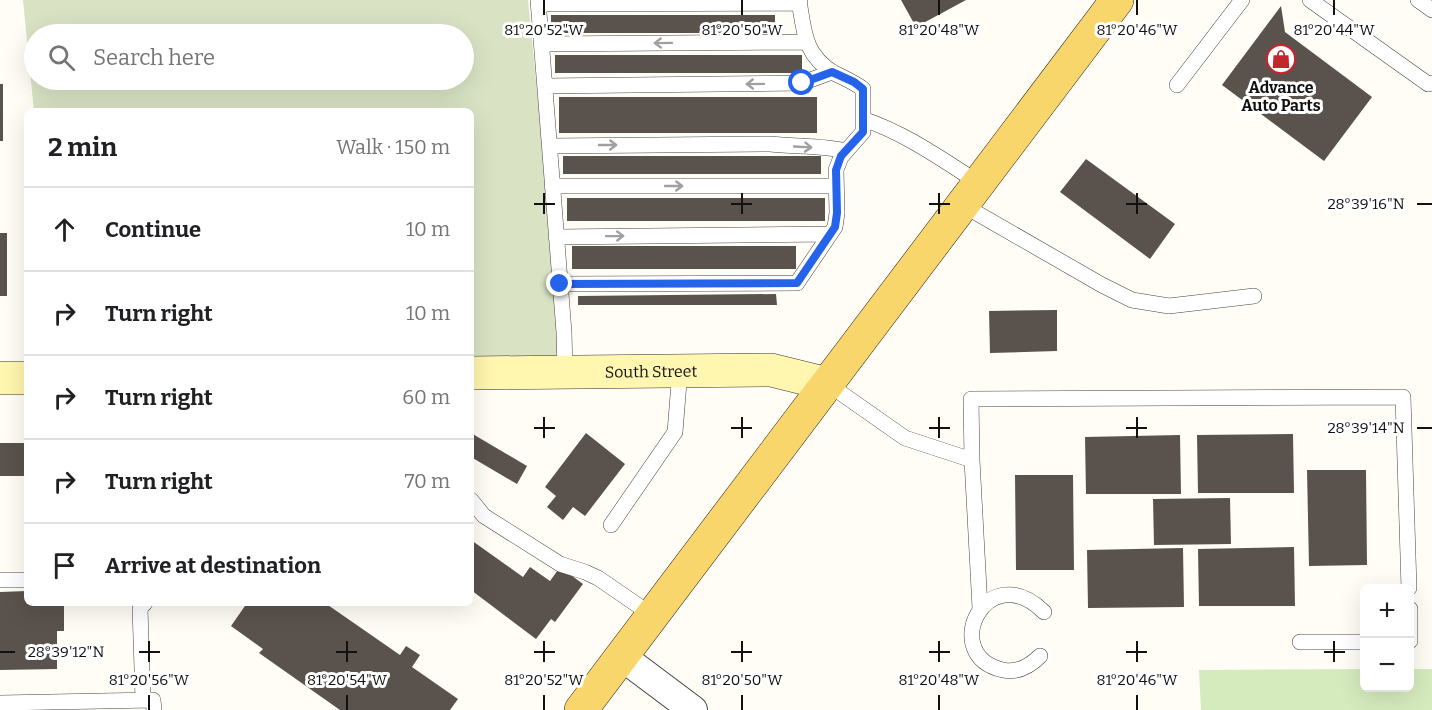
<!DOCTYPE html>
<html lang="en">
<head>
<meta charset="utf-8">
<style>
	body { margin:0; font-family:Bitter,serif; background:#f2f2f2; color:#202124 }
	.controls { position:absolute; right:18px; bottom:18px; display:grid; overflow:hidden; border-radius:9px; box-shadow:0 6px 24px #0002 }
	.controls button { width:54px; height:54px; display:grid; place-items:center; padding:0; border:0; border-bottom:2px solid #e0e0e0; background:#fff; color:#202124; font:30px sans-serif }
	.stop { position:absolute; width:18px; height:18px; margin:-14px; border:4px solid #2563eb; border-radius:50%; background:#fff }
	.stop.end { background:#2563eb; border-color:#fff; box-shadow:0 2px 6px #0008 }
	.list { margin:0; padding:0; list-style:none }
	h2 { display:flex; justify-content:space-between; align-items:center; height:78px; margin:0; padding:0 24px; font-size:26px }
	h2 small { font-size:20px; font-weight:400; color:#757577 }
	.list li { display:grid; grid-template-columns:39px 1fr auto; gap:18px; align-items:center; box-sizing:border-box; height:84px; padding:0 24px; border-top:2px solid #e0e0e0 }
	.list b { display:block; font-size:22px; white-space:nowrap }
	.list em { font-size:20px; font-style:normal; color:#757577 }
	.icon { flex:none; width:33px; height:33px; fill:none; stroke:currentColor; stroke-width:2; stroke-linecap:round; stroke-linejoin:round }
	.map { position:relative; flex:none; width:1432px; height:710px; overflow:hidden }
	.search { position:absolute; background:#fff; box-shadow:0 6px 24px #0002; left:24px; top:24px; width:450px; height:66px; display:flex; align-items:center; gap:15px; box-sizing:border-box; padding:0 21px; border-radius:33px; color:#757577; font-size:22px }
	.panel { position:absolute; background:#fff; box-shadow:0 6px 24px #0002; left:24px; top:108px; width:450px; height:498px; border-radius:9px }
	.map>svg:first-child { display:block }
	.green { fill:#d5ebbd }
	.cemetery { fill:#d9e3c4; fill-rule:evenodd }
	.building { fill:#5a524d }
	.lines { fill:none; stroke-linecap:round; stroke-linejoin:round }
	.lane-casing { stroke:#444; stroke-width:16 }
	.street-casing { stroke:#444; stroke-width:30 }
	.secondary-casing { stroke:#333; stroke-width:34 }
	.primary-casing { stroke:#222; stroke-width:34 }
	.lane { stroke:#fff; stroke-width:15 }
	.street { stroke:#fff; stroke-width:28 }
	.secondary { stroke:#fff6b0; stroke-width:33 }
	.primary { stroke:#f9d66b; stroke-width:33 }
	.oneway { stroke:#a0a0a0 }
	.route { stroke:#2563eb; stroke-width:8 }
	.ticks { fill:none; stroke:#111; stroke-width:2 }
	.labels { text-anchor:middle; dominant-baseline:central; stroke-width:6; stroke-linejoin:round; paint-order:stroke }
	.poi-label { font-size:16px; font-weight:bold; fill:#111; stroke:#fff }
	.street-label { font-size:16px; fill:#111; stroke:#fff }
	.ticks-label { font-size:15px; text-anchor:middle; fill:#111; stroke:#fff; stroke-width:6; stroke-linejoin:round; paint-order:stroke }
</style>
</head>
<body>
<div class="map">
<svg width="1432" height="710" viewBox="0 0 1432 710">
	<rect width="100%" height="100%" fill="#fffdf5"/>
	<path class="green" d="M1364 669V688H1410V669H1432V710H1201L1199 670Z"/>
	<path class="cemetery" d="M23 0H528L564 358 471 359V111H34ZM34 34H464V80H34Z"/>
	<path class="building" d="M901 0H966L916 27Z
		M1281 6 1285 32 1372 97 1324 161 1222 85Z
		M551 15H775V33H551Z
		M555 55H802V73H555Z
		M0 84H3V141H0Z
		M559 97H817V133H559Z
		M563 156H821V174H563Z
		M1086 159 1175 224 1150 259 1060 192Z
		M567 198H825V221H567Z
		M0 233H7V296H0Z
		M572 246H796V269H572Z
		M776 294 777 305H578V296Z
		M1057 310V351L990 353 989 311Z
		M471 433 527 466 517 484 471 457Z
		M586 433 625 464 585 516 573 507 563 520 547 507 556 496 545 487Z
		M1293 434 1294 493H1198L1197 435Z
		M1180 435 1181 494H1086L1085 437Z
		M0 443H27V476H0Z
		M1307 470H1366L1367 565 1309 566Z
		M1015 475H1073L1074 570H1016Z
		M1230 498 1231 544 1154 545 1153 499Z
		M471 540 523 577 530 567 550 581 560 567 583 584 555 622 551 619 536 639 471 590Z
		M1294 547 1295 606H1199L1198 549Z
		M1183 548 1184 607 1088 608 1087 550Z
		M27 591V603H64V631H57V669L0 670V592Z
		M247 603H325L400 655 406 646 420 655 412 667 458 699 450 710H340L259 653 263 649 231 626Z"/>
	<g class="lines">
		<g class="lane-casing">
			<path id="lane" d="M538 0 564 332 565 372
				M1310 0 1428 84 1432 83
				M1418 0 1432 10
				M539 4 800 3
				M542 44 805 42
				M1177 85 1242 0
				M545 86 802 83 832 72
				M863 119C905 133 941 159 979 183
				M550 146 770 144C795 147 822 145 846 151
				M552 186H836
				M961 204 1102 285 1132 300 1169 306 1254 296
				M556 237 829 234
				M560 284 797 283 835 227 837 213 836 170 841 157 863 132V89C854 82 844 78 834 73 804 55 804 31 799 0
				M828 384 905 438 972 460 971 399 1403 397 1409 588
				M972 460 980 608
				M471 500 484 516 560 564 585 572 598 578 652 615
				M611 525 675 432 680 370
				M0 580H27
				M1410 609V641
				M1300 642H1364
				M1040 656C1030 666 1017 673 1003 670 938 656 986 555 1044 612
				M143 700 140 608 145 603
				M0 703 153 700 154 710"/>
		</g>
		<g class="street-casing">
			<path id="street" d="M621 656 693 710"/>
		</g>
		<g class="secondary-casing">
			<g id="secondary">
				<path id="s1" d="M471 373 771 370 828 384"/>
				<path d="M0 378H27"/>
			</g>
		</g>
		<g class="primary-casing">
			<path id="primary" d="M581 710 1117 0"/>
		</g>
		<use href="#lane" class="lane"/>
		<use href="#street" class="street"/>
		<use href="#secondary" class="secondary"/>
		<use href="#primary" class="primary"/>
	</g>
	<defs><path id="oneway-shaft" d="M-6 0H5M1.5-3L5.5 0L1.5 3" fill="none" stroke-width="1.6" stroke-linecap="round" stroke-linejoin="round" transform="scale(1.5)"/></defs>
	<g class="oneway">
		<use href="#oneway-shaft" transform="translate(663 43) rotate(179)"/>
		<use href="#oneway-shaft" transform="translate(755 84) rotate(179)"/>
		<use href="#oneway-shaft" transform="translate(608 145)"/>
		<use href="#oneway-shaft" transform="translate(803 147) rotate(3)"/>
		<use href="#oneway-shaft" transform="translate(674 186)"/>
		<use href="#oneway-shaft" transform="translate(615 236) rotate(-1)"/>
	</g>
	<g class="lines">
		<path class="route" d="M560 284 797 283 835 227 837 213 836 170 841 156 863 132V89L854 82 832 72 802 83"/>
	</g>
	<path class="ticks" d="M544 0V15M742 0V15M939 0V15M1137 0V15M1334 0V15M544 193V214M742 193V214M939 193V214M1137 193V214M534 204H555M731 204H752M929 204H950M1126 204H1147M1417 204H1432M544 417V438M742 417V438M939 417V438M1137 417V438M534 428H555M731 428H752M929 428H950M1126 428H1147M1417 428H1432M149 641V662M347 641V662M544 641V662M742 641V662M939 641V662M1137 641V662M1334 641V662M0 652H15M139 652H160M336 652H357M534 652H555M731 652H752M929 652H950M1126 652H1147M1324 652H1345M149 695V710M347 695V710M544 695V710M742 695V710M939 695V710M1137 695V710"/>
	<defs>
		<g id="shop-ring" transform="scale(1.5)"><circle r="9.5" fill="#fff" stroke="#c4262e" stroke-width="1.5"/><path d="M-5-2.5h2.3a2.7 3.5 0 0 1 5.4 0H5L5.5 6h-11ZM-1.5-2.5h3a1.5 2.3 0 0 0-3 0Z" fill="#c4262e"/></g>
	</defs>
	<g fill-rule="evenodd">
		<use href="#shop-ring" x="1281" y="59"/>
	</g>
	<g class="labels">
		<g class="poi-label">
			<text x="1281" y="87">Advance<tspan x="1281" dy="18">Auto Parts</tspan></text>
		</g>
		<g class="street-label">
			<text stroke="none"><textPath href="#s1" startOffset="180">South Street</textPath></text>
		</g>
	</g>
	<g class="ticks-label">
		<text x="544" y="35">81°20'52"W</text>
		<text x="742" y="35">81°20'50"W</text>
		<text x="939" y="35">81°20'48"W</text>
		<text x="1137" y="35">81°20'46"W</text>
		<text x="1334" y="35">81°20'44"W</text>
		<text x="1366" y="209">28°39'16"N</text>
		<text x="1366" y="433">28°39'14"N</text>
		<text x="66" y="657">28°39'12"N</text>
		<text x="149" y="685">81°20'56"W</text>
		<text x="347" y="685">81°20'54"W</text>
		<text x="544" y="685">81°20'52"W</text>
		<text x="742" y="685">81°20'50"W</text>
		<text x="939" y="685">81°20'48"W</text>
		<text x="1137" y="685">81°20'46"W</text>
	</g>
</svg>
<div class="controls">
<button>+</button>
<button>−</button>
</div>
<div class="stop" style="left:802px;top:83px"></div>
<div class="stop end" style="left:560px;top:284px"></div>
<div class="search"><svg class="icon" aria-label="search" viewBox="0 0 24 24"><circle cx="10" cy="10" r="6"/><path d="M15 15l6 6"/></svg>Search here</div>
<section class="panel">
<h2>2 min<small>Walk · 150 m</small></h2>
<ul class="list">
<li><svg class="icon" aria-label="ahead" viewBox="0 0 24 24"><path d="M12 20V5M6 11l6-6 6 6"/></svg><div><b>Continue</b></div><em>10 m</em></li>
<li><svg class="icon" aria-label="right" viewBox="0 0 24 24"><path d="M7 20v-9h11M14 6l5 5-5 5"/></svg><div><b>Turn right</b></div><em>10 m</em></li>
<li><svg class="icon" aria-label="right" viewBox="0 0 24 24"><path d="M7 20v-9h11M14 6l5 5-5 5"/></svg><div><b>Turn right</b></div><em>60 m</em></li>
<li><svg class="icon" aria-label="right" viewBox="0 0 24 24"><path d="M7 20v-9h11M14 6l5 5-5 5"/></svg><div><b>Turn right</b></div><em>70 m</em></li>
<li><svg class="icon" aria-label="arrive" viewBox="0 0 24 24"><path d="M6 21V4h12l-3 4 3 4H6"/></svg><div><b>Arrive at destination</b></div></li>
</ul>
</section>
</div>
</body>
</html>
